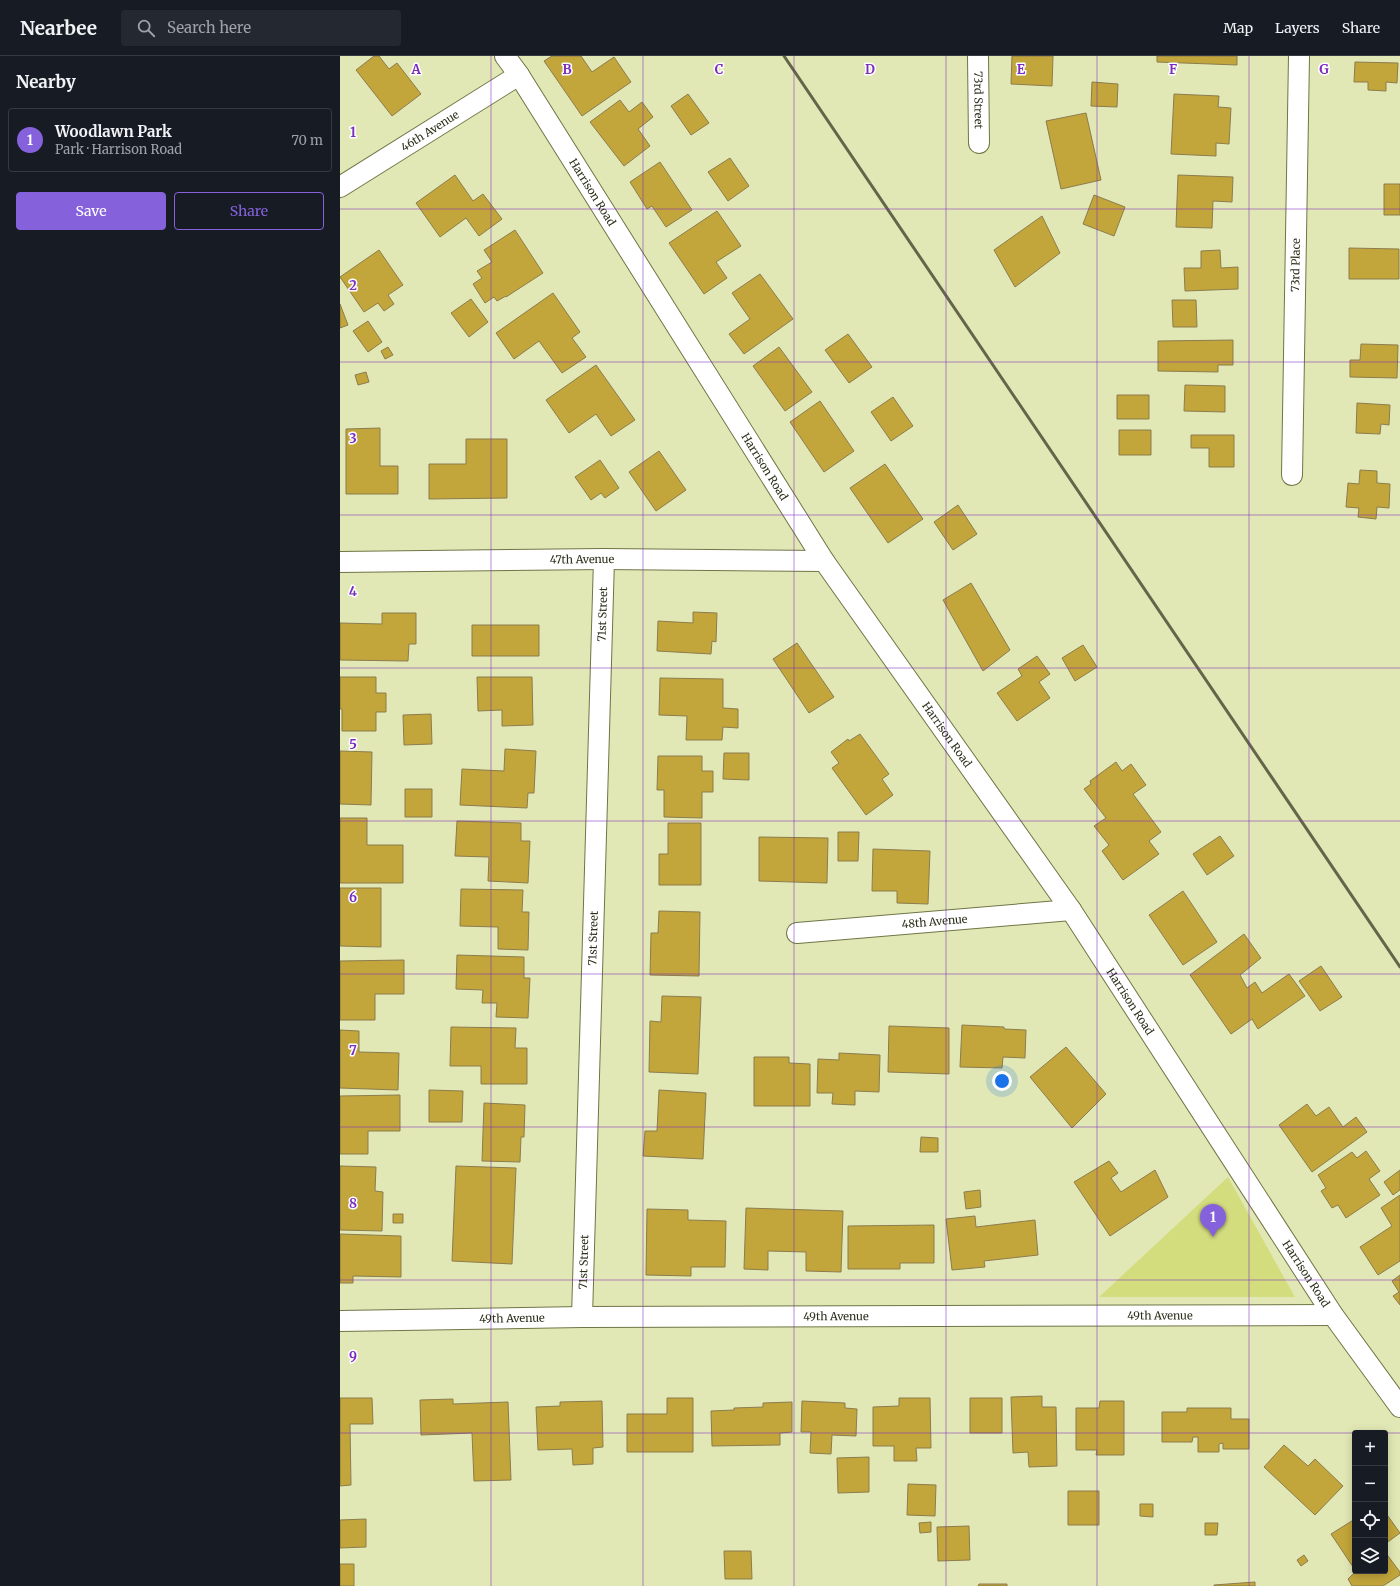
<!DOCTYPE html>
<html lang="en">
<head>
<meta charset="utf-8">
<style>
	body { margin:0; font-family:Merriweather,serif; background:#242831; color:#f1f3f6 }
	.controls { position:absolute; right:12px; bottom:12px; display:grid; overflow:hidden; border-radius:4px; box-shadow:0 2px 10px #0003 }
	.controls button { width:36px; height:36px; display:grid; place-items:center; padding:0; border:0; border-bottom:1px solid #363941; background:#171b24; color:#f1f3f6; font:20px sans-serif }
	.you { position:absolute; left:662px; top:1025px; width:14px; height:14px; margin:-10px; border:3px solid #fff; border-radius:50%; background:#1a73e8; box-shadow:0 0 0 6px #1a73e833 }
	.badge { display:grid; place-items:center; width:26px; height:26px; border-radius:50%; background:#8562dc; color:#fff; font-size:13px; font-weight:700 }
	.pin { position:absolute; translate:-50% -33px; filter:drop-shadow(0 1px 2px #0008) }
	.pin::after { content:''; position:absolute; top:21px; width:14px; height:12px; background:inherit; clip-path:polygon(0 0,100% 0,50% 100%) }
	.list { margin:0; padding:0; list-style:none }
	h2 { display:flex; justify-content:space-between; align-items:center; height:52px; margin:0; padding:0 16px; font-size:17px }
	h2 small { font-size:13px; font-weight:400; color:#9ea1a6 }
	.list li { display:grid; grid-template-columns:26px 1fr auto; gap:12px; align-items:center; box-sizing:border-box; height:64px; margin:0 8px 8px; padding:0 8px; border:1px solid #363941; border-radius:4px }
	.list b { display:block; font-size:15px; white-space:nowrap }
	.list p { margin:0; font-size:13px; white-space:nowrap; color:#9ea1a6 }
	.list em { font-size:13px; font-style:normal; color:#9ea1a6 }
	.actions { display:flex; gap:8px; padding:12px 16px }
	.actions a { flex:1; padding:9px 0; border:1px solid #8562dc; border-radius:4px; text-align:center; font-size:14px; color:#8562dc }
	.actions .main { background:#8562dc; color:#fff }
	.icon { flex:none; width:22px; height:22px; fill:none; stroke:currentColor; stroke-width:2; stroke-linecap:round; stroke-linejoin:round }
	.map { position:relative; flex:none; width:1060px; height:1530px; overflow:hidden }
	header { display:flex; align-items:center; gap:24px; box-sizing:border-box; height:56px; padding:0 20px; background:#171b24; border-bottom:1px solid #363941 }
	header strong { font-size:19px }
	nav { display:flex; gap:22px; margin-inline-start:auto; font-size:14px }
	.search { width:280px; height:36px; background:#242831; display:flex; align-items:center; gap:10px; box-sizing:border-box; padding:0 14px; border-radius:4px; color:#9ea1a6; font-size:15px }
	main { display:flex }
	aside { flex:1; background:#171b24 }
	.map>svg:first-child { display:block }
	.green { fill:#d4dd7e }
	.building { fill:#c2a53b; stroke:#8b7d4d }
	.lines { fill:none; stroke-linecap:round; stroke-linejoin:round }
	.minor-casing { stroke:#707546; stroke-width:22 }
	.minor { stroke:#fff; stroke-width:20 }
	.rail { stroke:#636649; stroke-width:3 }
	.grid { fill:none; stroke:#7b2cbf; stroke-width:1; stroke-opacity:0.55 }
	.labels { text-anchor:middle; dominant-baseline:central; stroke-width:3; stroke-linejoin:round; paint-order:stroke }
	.street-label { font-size:11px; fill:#2e301c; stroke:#fff }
	.grid-label { font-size:13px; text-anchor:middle; font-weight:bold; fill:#7b2cbf; stroke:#fff; stroke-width:3; stroke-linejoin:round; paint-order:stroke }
</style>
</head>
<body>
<header>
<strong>Nearbee</strong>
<div class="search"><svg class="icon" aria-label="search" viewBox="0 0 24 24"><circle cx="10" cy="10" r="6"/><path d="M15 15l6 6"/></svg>Search here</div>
<nav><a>Map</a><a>Layers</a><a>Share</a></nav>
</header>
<main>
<aside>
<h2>Nearby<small></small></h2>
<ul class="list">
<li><span class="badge">1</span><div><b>Woodlawn Park</b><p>Park · Harrison Road</p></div><em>70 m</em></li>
</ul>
<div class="actions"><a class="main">Save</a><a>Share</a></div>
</aside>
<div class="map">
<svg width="1060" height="1530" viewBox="0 0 1060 1530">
	<rect width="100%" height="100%" fill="#e2e8b5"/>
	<path class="green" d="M888 1121 955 1241H759Z"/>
	<path class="building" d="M34 0H39L49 13 57 7 81 38 52 60 16 14Z
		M212 0H241L252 16 274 1 291 26 242 60 204 5Z
		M672 0H713L712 30 671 28Z
		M817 0H897V9L817 6Z
		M1015 6 1058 7 1057 27 1046 26V35L1028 34V26H1014Z
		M752 26 778 28 777 51 751 50Z
		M348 38 369 67 351 79 331 50Z
		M834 38 879 40 878 51 891 52 889 88 876 87V100L831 98Z
		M280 44 289 56 302 46 313 61 298 73 310 90 284 110 250 66Z
		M746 57 761 124 721 133 706 65Z
		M390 102 409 130 388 145 368 116Z
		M320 106 352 154 326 171 312 150 307 153 290 126Z
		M115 119 133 145 143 138 162 163 139 180 126 162 100 181 76 147Z
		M838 119 893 121 892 146 873 145 872 172 836 171Z
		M1044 128H1060V159H1044Z
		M754 139 785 151 774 180 743 168Z
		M377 155 401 190 376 206 387 222 364 238 329 187Z
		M702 160 720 197 675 231 654 194Z
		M175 174 203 217 166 241V240L157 245 154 241 145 247 133 228 142 222 137 215 152 206 144 194Z
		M1009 192 1059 193V223H1009Z
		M39 194 63 229 48 239 54 248 44 255 38 247 24 256 0 221Z
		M880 194 881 212 898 211V233L845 235 844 212H861V195Z
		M420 218 453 263 404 298 389 278 410 263 392 237Z
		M213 237 240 276 232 282 246 301 222 317 199 285 174 303 156 277Z
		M131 243 148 266 129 281 111 257Z
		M832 244H856L857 271H833Z
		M0 248 8 269 0 272Z
		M28 265 42 286 28 296 13 275Z
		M508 278 532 311 509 327 485 294Z
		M893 284V309H878V316L818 315V285Z
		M1021 288 1058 289 1057 322 1010 321V304H1020Z
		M48 291 53 299 45 303 41 295Z
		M439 291 472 336 445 355 413 310Z
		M256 309 295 364 271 380 256 358 229 377 206 344Z
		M26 316 29 326 18 329 15 319Z
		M845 329 885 330V356L844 355Z
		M777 339H809V363H777Z
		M553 341 573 370 551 385 531 356Z
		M480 345 514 395 484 416 450 366Z
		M1017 347 1050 349 1049 369 1041 368 1040 378 1016 377Z
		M40 372V410H58V438H6V373Z
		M779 374H811V399H779Z
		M851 379H894V411H869V392H851Z
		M126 383H167V442L89 443V408H126Z
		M319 395 346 434 316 455 289 416Z
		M260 404 279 432 265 442 261 437 251 444 235 421Z
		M545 408 583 463 548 487 510 432Z
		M1020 414 1037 415V427L1050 428 1049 452 1037 451 1036 463 1018 461 1019 452 1006 451 1008 427 1019 428Z
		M618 449 637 478 613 494 594 466Z
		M631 527 670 594 643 615 603 544Z
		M353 556 377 557 376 586 372 585 371 598 317 595 318 565 353 567Z
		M42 557H76V588H69L68 605 0 604V567L42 568Z
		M132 569H199V600H132Z
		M457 587 494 641 469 657 433 603Z
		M743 589 757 611 735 625 722 602Z
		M697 600 710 618 699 626 710 642 677 665 657 637 682 620 678 613Z
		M0 621H36V637H46V656H36V675H2V653H0Z
		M137 621H192L193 669 162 670V654L138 655Z
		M320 622 383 623V652L398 653V672L383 671 382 684H346L347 660 319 659Z
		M91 658 92 688 64 689 63 659Z
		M520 678 549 718 542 723 553 739 526 759 492 712 499 707 491 696 508 683 509 685Z
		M165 693 196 695 194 737H188L187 752 120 749 122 713 164 715Z
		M0 695 32 696 31 749 0 748Z
		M384 697H409V724L383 723Z
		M318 700H362V715H373V736H362V762L324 761V734H317Z
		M776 706 782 715 791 708 806 729 793 738 821 776 809 785 819 798 783 824 762 795 769 789 754 770 766 762 744 733 751 728 750 725Z
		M65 733H92V761H65Z
		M0 762H27V789H63V827H0Z
		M117 765 181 767V785H190L188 827 148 825 149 801 115 800Z
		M328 767H361V829H319V798H328Z
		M498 776H519L518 805H498Z
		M880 780 894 800 867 819 853 798Z
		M419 781 488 782 487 827 419 825Z
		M533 793 590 795 588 848 557 847V835H532Z
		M0 832H41V891L0 890Z
		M121 833 183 834 182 856H189L188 894 158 893V871L120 870Z
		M843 835 877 886 843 909 809 859Z
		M319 855 360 856 359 920 310 919 311 877H318Z
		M904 878 921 902 900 919 907 932 915 926 922 937 949 918 965 940 918 973 912 963 891 978 850 919Z
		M117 899 184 901V922H190L188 962 156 961 157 947H142L143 934 116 933Z
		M64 904V938H35V964H0V905Z
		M981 910 1002 941 980 955 959 925Z
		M322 940 361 941 358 1018 309 1016 310 965 321 966Z
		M622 969 664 971V973L686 974 685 1002 663 1001 662 1012 620 1011Z
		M549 970 609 972V1018L548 1016Z
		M111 971 176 972 175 992H187V1028H141V1010H110Z
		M0 974 19 975V996L59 997 58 1034 0 1032Z
		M726 991 766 1038 732 1072 690 1021Z
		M499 997 540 999 539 1036 515 1035V1049L492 1048 493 1037H477L478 1003 499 1004Z
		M414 1001H449V1007L470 1008V1050H414Z
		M89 1034 123 1035 122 1066H89Z
		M319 1034 366 1037 363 1103 303 1100 305 1075H317Z
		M60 1039V1075H28V1098H0V1040Z
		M144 1047 185 1049 184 1081H181L180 1106 142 1105Z
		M967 1048 976 1060 989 1051 1003 1071 1016 1061 1027 1076 972 1116 939 1069Z
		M581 1081 598 1082V1096H580Z
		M1026 1095 1040 1115 1029 1123 1040 1139 1006 1162 998 1149 992 1152 981 1135 986 1132 978 1119 1012 1096 1017 1102Z
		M769 1105 778 1117 771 1122 781 1136 815 1114 828 1141 770 1180 734 1126Z
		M0 1110 36 1111 35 1135 43 1136 42 1175 0 1174Z
		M116 1110 176 1112 172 1208 112 1205Z
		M1060 1114V1134L1053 1139 1044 1126Z
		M640 1134 641 1151 626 1153 624 1136Z
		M1060 1139V1205L1038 1219 1020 1191 1052 1170 1041 1152Z
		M406 1152 503 1155 501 1216 466 1215V1196L428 1195V1214L404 1213Z
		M307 1153 348 1154V1164L386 1165 385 1211H351V1220L306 1219Z
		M53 1158H63V1167H53Z
		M635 1160 636 1171 695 1164 698 1199 644 1205 645 1211 612 1214 606 1163Z
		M594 1169V1207H560V1213H508V1170Z
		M0 1178 61 1180V1221L13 1220V1227H0Z
		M1060 1219V1249L1053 1240 1059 1236 1052 1225Z
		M702 1340V1351H716L717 1410 689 1411 688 1396 673 1397 671 1341Z
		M0 1342H32L33 1368H10L11 1429 0 1430Z
		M327 1342H353V1396H287V1358H327Z
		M559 1342H590L591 1392H576L577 1405H554V1390H533V1351L559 1350Z
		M630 1342H662V1377H630Z
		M113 1343V1348L168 1346 171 1424 134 1425 132 1377 81 1379 80 1344Z
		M262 1345 263 1391 253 1392V1408L233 1409 232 1393 198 1394 196 1351 220 1350V1346Z
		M462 1345 505 1347V1352L517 1353 516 1380 492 1379 491 1398 470 1397 471 1376H461Z
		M760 1345H784V1399H756L757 1394H736V1352H759Z
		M452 1346V1376L440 1377V1389L372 1390 371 1355 394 1354V1352L423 1351V1347Z
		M847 1352H891V1363H909V1393H883V1387L879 1388V1396H858V1381H853L852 1386H822V1356H847Z
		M944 1389 968 1410 975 1403 1003 1430 975 1459 924 1411Z
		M529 1401V1436L498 1437 497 1402Z
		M568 1428 596 1429 595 1460 567 1459Z
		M728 1435H759V1469H728Z
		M800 1448H813V1461L800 1460Z
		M1045 1456 1060 1477 1045 1488Z
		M26 1463V1491L0 1492V1464Z
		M1015 1463V1514L991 1478Z
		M591 1466V1476L580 1477 579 1467Z
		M865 1467H878L877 1479H865Z
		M629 1470 630 1504 598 1505 597 1471Z
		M384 1495H411L412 1523H385Z
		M1045 1496 1060 1516V1519L1043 1530H1012L1008 1523 1016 1515H1045Z
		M964 1499 968 1505 961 1510 957 1504Z
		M0 1508H14V1530H0Z
		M915 1526V1530H874V1529Z
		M639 1528H667V1530H638Z"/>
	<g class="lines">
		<g class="minor-casing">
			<g id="minor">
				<path id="s1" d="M165 0 179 19 484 505 731 854 993 1259 1060 1351"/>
				<path id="s2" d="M638 0 639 87"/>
				<path id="s3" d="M0 131 179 19"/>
				<path id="s4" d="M952 419 959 0"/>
				<path id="s5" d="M0 506 264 503 484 505"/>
				<path id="s6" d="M457 877 731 854"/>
				<path id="s7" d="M242 1261 264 503"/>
				<path id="s8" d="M0 1265 242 1261 993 1259"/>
			</g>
		</g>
		<use href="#minor" class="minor"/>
		<path class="rail" d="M444 0 1060 911"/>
	</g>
	<path class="grid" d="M151 0V1530M303 0V1530M454 0V1530M606 0V1530M757 0V1530M909 0V1530M0 153H1060M0 306H1060M0 459H1060M0 612H1060M0 765H1060M0 918H1060M0 1071H1060M0 1224H1060M0 1377H1015M1015 1377H1045M1045 1377H1060"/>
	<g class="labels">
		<g class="street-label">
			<text stroke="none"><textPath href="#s2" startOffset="44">73rd Street</textPath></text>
			<text stroke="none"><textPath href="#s3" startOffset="106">46th Avenue</textPath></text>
			<text stroke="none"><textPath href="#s1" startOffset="162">Harrison Road</textPath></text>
			<text stroke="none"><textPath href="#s4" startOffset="210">73rd Place</textPath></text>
			<text stroke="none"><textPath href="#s1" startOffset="486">Harrison Road</textPath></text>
			<text stroke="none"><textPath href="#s5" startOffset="242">47th Avenue</textPath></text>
			<text stroke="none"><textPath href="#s7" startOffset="703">71st Street</textPath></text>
			<text stroke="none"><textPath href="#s1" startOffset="810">Harrison Road</textPath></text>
			<text stroke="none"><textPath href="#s6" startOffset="138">48th Avenue</textPath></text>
			<text stroke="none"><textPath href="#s7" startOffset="379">71st Street</textPath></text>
			<text stroke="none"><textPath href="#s1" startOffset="1134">Harrison Road</textPath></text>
			<text stroke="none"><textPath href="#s7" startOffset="55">71st Street</textPath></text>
			<text stroke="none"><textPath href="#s1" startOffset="1458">Harrison Road</textPath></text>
			<text stroke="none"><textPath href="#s8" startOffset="820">49th Avenue</textPath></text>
			<text stroke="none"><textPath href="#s8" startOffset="496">49th Avenue</textPath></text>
			<text stroke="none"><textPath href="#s8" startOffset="172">49th Avenue</textPath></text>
		</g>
	</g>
	<g class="grid-label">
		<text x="76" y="18">A</text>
		<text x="227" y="18">B</text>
		<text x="379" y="18">C</text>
		<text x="530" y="18">D</text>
		<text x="681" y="18">E</text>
		<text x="833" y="18">F</text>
		<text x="984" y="18">G</text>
		<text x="13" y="81">1</text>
		<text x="13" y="234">2</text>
		<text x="13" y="387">3</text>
		<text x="13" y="540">4</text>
		<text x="13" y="693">5</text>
		<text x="13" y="846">6</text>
		<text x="13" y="999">7</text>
		<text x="13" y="1152">8</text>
		<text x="13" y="1305">9</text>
	</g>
</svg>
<div class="controls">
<button>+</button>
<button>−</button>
<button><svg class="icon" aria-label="locate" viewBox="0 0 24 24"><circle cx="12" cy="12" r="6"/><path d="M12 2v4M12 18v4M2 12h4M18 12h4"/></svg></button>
<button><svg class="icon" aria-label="layers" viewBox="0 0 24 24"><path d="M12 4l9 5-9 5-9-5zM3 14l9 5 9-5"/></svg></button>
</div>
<div class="you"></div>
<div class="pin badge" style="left:873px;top:1181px">1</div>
</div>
</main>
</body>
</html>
